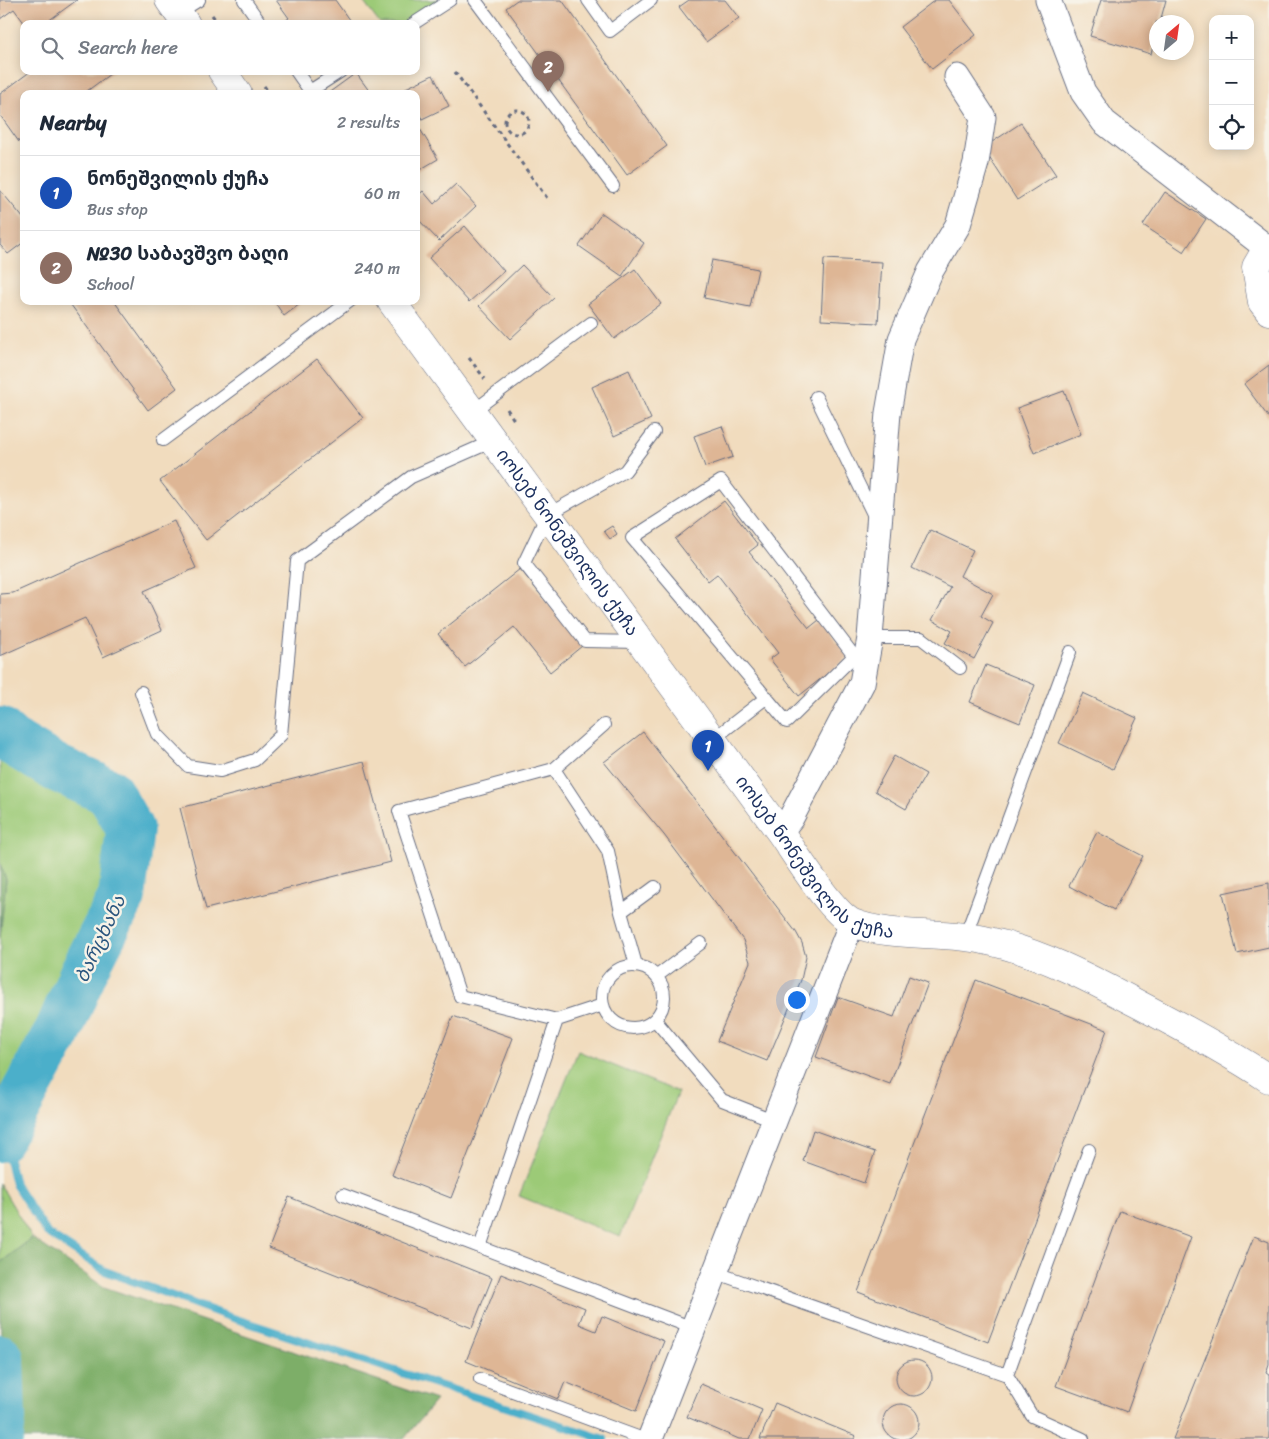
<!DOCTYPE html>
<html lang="en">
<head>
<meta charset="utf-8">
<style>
	body { margin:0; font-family:Sriracha,"Noto Sans Georgian",sans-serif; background:#f2f2f3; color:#1f2937 }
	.controls { position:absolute; right:15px; top:15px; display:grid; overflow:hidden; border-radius:10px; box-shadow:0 2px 12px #0003 }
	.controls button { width:45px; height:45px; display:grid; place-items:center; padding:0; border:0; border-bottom:1px solid #e0e1e3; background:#fff; color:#1f2937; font:25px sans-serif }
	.compass { position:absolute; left:1149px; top:15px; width:45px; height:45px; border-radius:50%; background:#fff; box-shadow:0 2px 12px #0003; rotate:29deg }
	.you { position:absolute; left:796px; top:999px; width:18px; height:18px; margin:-12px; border:4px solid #fff; border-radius:50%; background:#1a73e8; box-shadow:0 0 0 8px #1a73e833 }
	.badge { display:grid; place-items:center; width:32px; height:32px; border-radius:50%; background:#1f6fb2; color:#fff; font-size:16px; font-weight:700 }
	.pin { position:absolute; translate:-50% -41px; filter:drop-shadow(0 1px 2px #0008) }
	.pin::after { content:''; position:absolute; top:26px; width:18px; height:15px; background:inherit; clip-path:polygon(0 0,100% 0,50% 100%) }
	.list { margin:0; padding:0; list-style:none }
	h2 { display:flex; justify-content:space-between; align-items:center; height:65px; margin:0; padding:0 20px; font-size:21px }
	h2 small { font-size:16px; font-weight:400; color:#747a83 }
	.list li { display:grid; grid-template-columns:32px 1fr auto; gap:15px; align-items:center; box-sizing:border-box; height:75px; padding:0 20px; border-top:1px solid #e0e1e3 }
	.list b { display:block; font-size:19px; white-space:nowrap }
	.list p { margin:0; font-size:16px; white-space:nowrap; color:#747a83 }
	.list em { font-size:16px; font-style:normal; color:#747a83 }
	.icon { flex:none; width:28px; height:28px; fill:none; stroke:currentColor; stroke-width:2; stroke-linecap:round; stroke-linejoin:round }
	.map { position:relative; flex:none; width:1269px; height:1439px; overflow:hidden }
	.search { position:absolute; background:#fff; box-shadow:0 2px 12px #0003; left:20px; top:20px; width:400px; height:55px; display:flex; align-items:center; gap:12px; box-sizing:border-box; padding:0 18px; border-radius:10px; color:#747a83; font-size:19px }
	.panel { position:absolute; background:#fff; box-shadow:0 2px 12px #0003; left:20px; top:90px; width:400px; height:215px; border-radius:10px }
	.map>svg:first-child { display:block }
	.green { fill:#9cca77; stroke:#5c7c6a }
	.forest { fill:#7dae68; stroke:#4c6e63 }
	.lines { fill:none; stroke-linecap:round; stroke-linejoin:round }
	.stream { stroke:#4bafca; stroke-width:8 }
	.river { stroke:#4bafca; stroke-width:48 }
	.building { fill:#deb695 }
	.lane-casing { stroke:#666c80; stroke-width:14 }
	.street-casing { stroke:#666c80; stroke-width:27 }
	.secondary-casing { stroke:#666c80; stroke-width:29 }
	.path { stroke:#666c80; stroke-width:3; stroke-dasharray:4 4; stroke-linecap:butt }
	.lane { stroke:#fff; stroke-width:12 }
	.street { stroke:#fff; stroke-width:25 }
	.secondary { stroke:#fff; stroke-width:28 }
	.labels { text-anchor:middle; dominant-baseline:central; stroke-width:5; stroke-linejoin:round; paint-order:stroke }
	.street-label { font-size:18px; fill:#1b2f5e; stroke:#f7f3e8 }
	.water-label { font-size:19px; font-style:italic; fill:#29557e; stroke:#f7f3e8 }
</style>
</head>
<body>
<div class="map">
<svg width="1269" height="1439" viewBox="0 0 1269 1439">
	<rect width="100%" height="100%" fill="#f7f3e8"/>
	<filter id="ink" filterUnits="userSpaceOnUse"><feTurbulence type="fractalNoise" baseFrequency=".02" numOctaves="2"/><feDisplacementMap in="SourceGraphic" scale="10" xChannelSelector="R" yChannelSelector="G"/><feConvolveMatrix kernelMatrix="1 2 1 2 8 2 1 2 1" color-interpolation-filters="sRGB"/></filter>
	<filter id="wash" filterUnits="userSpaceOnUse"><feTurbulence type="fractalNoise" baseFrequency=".0096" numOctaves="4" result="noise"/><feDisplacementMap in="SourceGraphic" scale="20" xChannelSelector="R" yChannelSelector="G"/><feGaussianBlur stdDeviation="1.12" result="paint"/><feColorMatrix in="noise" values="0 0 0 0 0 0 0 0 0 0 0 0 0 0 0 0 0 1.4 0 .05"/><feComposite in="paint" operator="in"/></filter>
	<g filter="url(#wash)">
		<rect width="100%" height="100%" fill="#f1dcbe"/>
		<path class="green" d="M362 0H450L413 24H380Z
			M0 731 11 741 56 768 109 792 130 829 122 897 84 971 58 1032 0 1138V937L6 879 0 864Z
			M578 1051 678 1092 620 1237 519 1196Z
			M0 1184 32 1238 0 1263Z"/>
		<path class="forest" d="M0 864 6 879 0 937Z
			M32 1238 104 1287 436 1400 404 1439H0L2 1418 0 1263Z"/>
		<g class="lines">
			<path class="stream" d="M20 1104 5 1144 15 1184 47 1233 105 1271 227 1316 604 1439"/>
			<path class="river" d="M0 731 11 741 56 768 109 792 130 829 122 897 84 971 58 1032 0 1138
				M0 1358 2 1418 0 1435"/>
		</g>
		<g id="blocks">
			<path class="building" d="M0 0H77L44 24H25L14 9 0 19Z
				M276 0H335L352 24H281L289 18Z
				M517 0H562L667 146 627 175 506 8Z
				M689 0H725L739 18 706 42 679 7Z
				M935 0H949L976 35 932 69 900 27Z
				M1101 0H1166L1160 22H1156V34L1151 54 1090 36Z
				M31 71H114L83 94H24V138L19 142 0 115V94Z
				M356 73 370 92 368 94H327Z
				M433 75 449 106 422 119 416 108V94H409L406 88Z
				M1021 123 1056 175 1017 200 983 148Z
				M420 129 438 159 416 172V132Z
				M456 184 476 206 439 241 416 217V197L423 191 434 204Z
				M0 190 24 219V242L8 254 0 245Z
				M1165 192 1206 219 1184 252 1143 225Z
				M602 213 644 243 622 276 579 246Z
				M465 226 504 271 469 302 429 258Z
				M824 259 882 262 878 323 821 320Z
				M712 260 758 269 750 307 704 298Z
				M522 265 554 298 510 339 479 306Z
				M635 269 661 304 614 339 588 304Z
				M68 301H114L177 388 148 410Z
				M274 301H304L284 316Z
				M317 359 363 418 206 540 160 481Z
				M1269 365V418L1244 384Z
				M629 370 651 419 614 436 592 387Z
				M1064 391 1081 434 1034 453 1017 408Z
				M722 426 733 457 705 467 694 436Z
				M724 501 758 545 749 552 809 628 819 620 848 657 799 696 770 659 778 653 717 574 708 581 675 539Z
				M174 521 196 568 144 591 162 630 103 657 85 618 0 656V594L13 593Z
				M612 526 617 534 610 539 604 531Z
				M930 530 973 550 960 576 993 594 981 616 993 623 974 659 945 643 952 631 932 620 950 587 912 568Z
				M520 569 582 646 550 672 514 627 465 667 438 634Z
				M986 665 1035 685 1020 723 970 702Z
				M1083 693 1137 718 1113 769 1059 743Z
				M643 732 796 932 802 943 806 957 801 980 767 1061 717 1041 750 962 743 940 664 835 604 762Z
				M894 756 926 774 906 809 875 791Z
				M364 761 391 862 206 909 180 808Z
				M1097 832 1143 856 1114 910 1069 886Z
				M1269 883V947L1237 954 1223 893Z
				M909 976 928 983 890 1084 816 1057 838 997 894 1017Z
				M976 980 1107 1030 988 1342 858 1292Z
				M453 1016 513 1038 451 1198 392 1175Z
				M813 1130 875 1152 864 1183 803 1161Z
				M289 1197 492 1278 472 1328 269 1248Z
				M1120 1211 1191 1237 1127 1412 1056 1386Z
				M1254 1236 1269 1242V1364L1266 1373 1269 1375V1439H1173Z
				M501 1274 585 1308 579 1324 596 1331 602 1316 664 1341 636 1411 565 1382 558 1399 466 1361Z
				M896 1378a18 18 0 1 1 36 0a18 18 0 1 1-36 0Z
				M701 1384 762 1410 750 1439H739L687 1417Z
				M775 1403 856 1436 854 1439H760Z
				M883 1422a18 18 0 1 1 36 0a18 18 0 1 1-36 0Z"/>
		</g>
	</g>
	<g filter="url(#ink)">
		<use href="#blocks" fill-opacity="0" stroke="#666c80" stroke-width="1"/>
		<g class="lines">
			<g class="lane-casing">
				<path id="lane" d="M244 0 261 24
					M475 0 613 186
					M588 0 610 31 651 0
					M178 13 199 0
					M413 24 450 0
					M296 71 310 91 341 71
					M816 397 875 518
					M472 412 591 323
					M163 440 350 301
					M721 481 854 656 787 722 632 538Z
					M870 638H921L960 668
					M640 642 585 641 524 563 547 515 625 471 654 432
					M141 692 157 734 188 766 220 771 255 760 281 735 297 561 411 477 493 441
					M712 740 767 697
					M554 769 604 725
					M621 912 655 887
					M965 937 1070 652
					M602 997a31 31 0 1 1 62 0a31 31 0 1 1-62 0Z
					M657 976 701 943
					M557 1020 460 996 399 811 554 769 608 851 621 912 636 965
					M655 1020 722 1100 773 1120
					M343 1195 693 1328
					M480 1247 557 1020 603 1005
					M714 1272 1007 1375
					M480 1379 643 1439
					M1083 1439 1032 1416 1007 1375 1089 1150"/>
			</g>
			<g class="street-casing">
				<path id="street" d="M1048 0 1083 92 1104 122 1267 248
					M780 832 791 818 862 683 870 638 888 413 901 339 930 272 958 225 976 163 983 117 957 77
					M650 1439 852 922"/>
			</g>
			<g class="secondary-casing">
				<g id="secondary">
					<path d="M169 0 186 24"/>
					<path d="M222 71 238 94"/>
					<path d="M1269 248H1267L1256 267 1262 302 1269 311"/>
					<path id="s1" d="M391 301 780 832C795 853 831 913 853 923 890 938 944 931 984 940 1038 951 1089 978 1138 1004 1182 1027 1227 1051 1269 1079"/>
				</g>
			</g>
			<path class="path" d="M212 15 219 24
				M455 72 547 198
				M264 86 270 94
				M505 122a12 12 0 1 1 24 0a12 12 0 1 1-24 0Z
				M469 358 485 379
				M507 409 514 420"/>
			<use href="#lane" class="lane"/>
			<use href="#street" class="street"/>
			<use href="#secondary" class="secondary"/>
		</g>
	</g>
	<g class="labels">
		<g class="street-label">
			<text stroke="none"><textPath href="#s1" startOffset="299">იოსებ ნონეშვილის ქუჩა</textPath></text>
			<text stroke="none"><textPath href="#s1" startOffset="704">იოსებ ნონეშვილის ქუჩა</textPath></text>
		</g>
		<g class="water-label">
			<text transform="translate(100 939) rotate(-65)">ბარცხანა</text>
		</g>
	</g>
</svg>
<div class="controls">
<button>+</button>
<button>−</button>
<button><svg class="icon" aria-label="locate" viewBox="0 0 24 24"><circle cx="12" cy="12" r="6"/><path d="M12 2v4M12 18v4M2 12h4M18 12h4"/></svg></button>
</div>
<svg class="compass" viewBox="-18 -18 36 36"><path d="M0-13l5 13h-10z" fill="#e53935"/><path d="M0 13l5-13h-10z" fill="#747a83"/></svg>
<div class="you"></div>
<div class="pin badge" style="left:708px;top:771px;background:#1a4fb4">1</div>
<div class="pin badge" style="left:548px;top:92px;background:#8d6e63">2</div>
<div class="search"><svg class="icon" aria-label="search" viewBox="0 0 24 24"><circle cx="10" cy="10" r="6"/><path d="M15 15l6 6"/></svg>Search here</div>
<section class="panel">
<h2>Nearby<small>2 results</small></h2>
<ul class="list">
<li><span class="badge" style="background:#1a4fb4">1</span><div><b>ნონეშვილის ქუჩა</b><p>Bus stop</p></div><em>60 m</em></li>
<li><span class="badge" style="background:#8d6e63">2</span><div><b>№30 საბავშვო ბაღი</b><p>School</p></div><em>240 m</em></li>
</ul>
</section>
</div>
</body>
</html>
